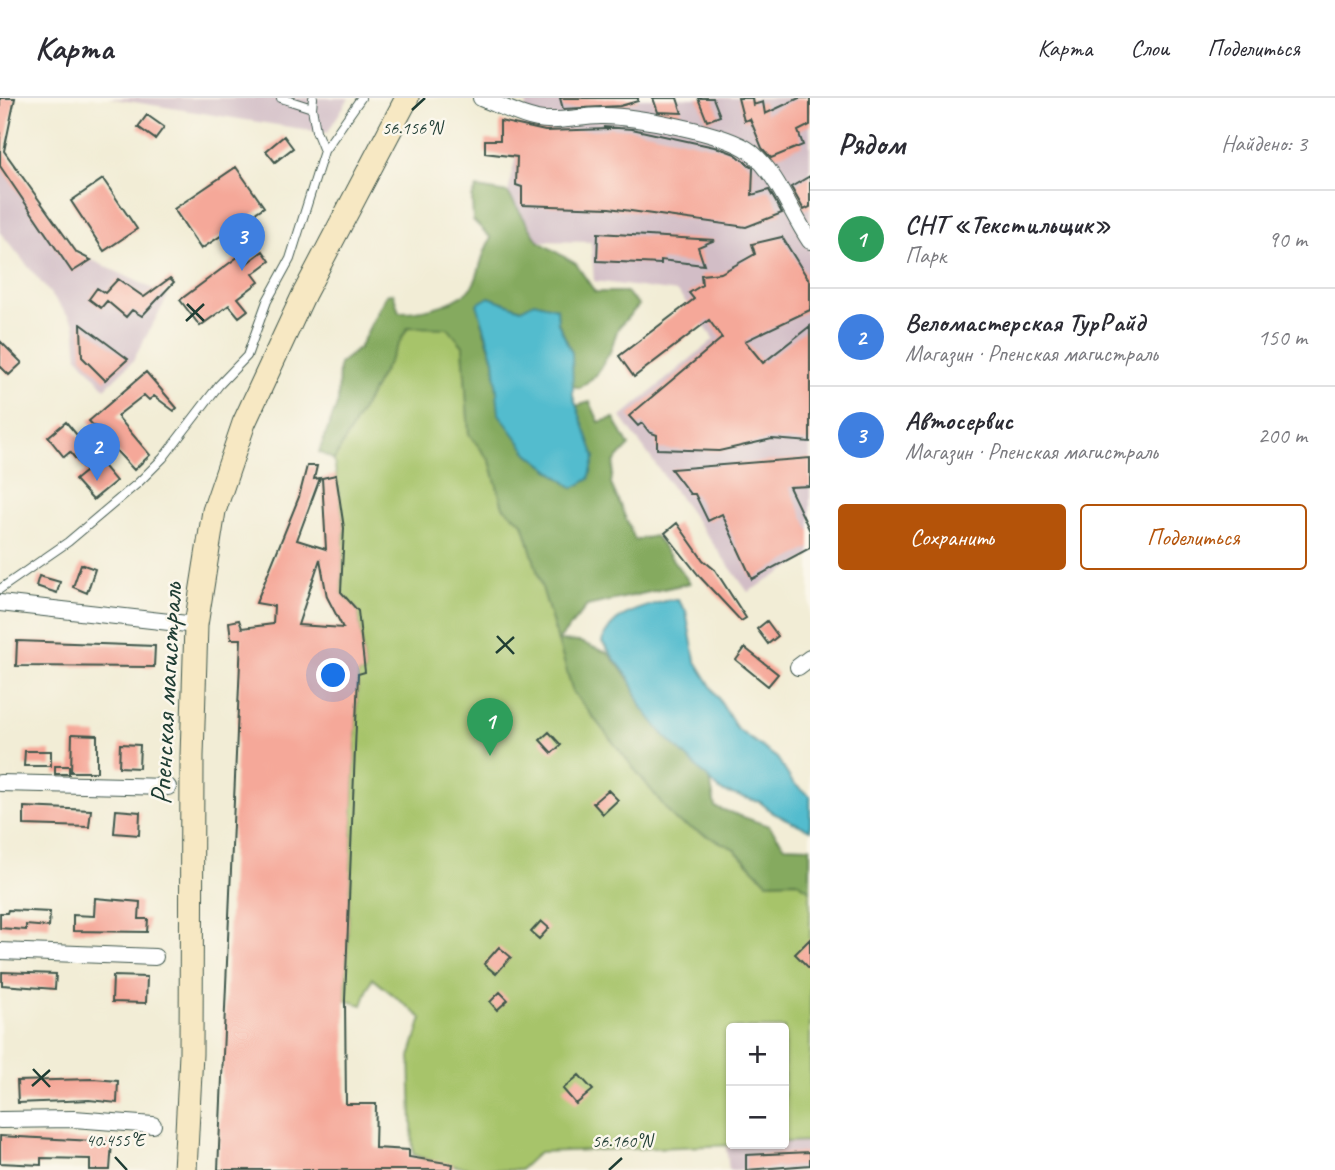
<!DOCTYPE html>
<html lang="ru">
<head>
<meta charset="utf-8">
<style>
	body { margin:0; font-family:Caveat,sans-serif; background:#f7f7f7; color:#2b2b33 }
	.controls { position:absolute; right:21px; bottom:21px; display:grid; overflow:hidden; border-radius:7px; box-shadow:0 2px 5px #0004 }
	.controls button { width:63px; height:63px; display:grid; place-items:center; padding:0; border:0; border-bottom:2px solid #e1e1e2; background:#fff; color:#2b2b33; font:35px sans-serif }
	.you { position:absolute; left:334px; top:578px; width:24px; height:24px; margin:-18px; border:5px solid #fff; border-radius:50%; background:#1a73e8; box-shadow:0 0 0 10px #1a73e833 }
	.badge { display:grid; place-items:center; width:46px; height:46px; border-radius:50%; background:#b45309; color:#fff; font-size:23px; font-weight:700 }
	.pin { position:absolute; translate:-50% -58px; filter:drop-shadow(0 2px 4px #0008) }
	.pin::after { content:''; position:absolute; top:37px; width:24px; height:21px; background:inherit; clip-path:polygon(0 0,100% 0,50% 100%) }
	.list { margin:0; padding:0; list-style:none }
	h2 { display:flex; justify-content:space-between; align-items:center; height:91px; margin:0; padding:0 28px; font-size:30px }
	h2 small { font-size:23px; font-weight:400; color:#7c7c81 }
	.list li { display:grid; grid-template-columns:46px 1fr auto; gap:21px; align-items:center; box-sizing:border-box; height:98px; padding:0 28px; border-top:2px solid #e1e1e2 }
	.list b { display:block; font-size:26px; white-space:nowrap }
	.list p { margin:0; font-size:23px; white-space:nowrap; color:#7c7c81 }
	.list em { font-size:23px; font-style:normal; color:#7c7c81 }
	.actions { display:flex; gap:14px; padding:21px 28px }
	.actions a { flex:1; padding:16px 0; border:2px solid #b45309; border-radius:7px; text-align:center; font-size:24px; color:#b45309 }
	.actions .main { background:#b45309; color:#fff }
	.map { position:relative; flex:none; width:810px; height:1072px; overflow:hidden }
	header { display:flex; align-items:center; gap:42px; box-sizing:border-box; height:98px; padding:0 35px; background:#fff; border-bottom:2px solid #e1e1e2 }
	header strong { font-size:33px }
	nav { display:flex; gap:38px; margin-inline-start:auto; font-size:24px }
	main { display:flex }
	aside { flex:1; background:#fff }
	.map>svg:first-child { display:block }
	.industrial { fill:#d2bdc6 }
	.green { fill:#a7c46b; stroke:#638050; stroke-width:2 }
	.forest { fill:#85aa5f; stroke:#52744a; stroke-width:2 }
	.water { fill:#52bcce; stroke:#387c81; stroke-width:2 }
	.building { fill:#f5a899; fill-rule:evenodd }
	.lines { fill:none; stroke-linecap:round; stroke-linejoin:round }
	.lane-casing { stroke:#3f574c; stroke-width:10 }
	.street-casing { stroke:#3f574c; stroke-width:18 }
	.secondary-casing { stroke:#3f574c; stroke-width:25 }
	.lane { stroke:#fff; stroke-width:8 }
	.street { stroke:#fff; stroke-width:16 }
	.secondary { stroke:#f7e8c3; stroke-width:23 }
	.ticks { fill:none; stroke:#1f3d34; stroke-width:2.5 }
	.labels { text-anchor:middle; dominant-baseline:central; stroke-width:5; stroke-linejoin:round; paint-order:stroke }
	.street-label { font-size:30px; fill:#1f3d34; stroke:#fbf7ec }
	.ticks-label { font-size:18px; text-anchor:middle; fill:#1f3d34; stroke:#fbf7ec; stroke-width:5; stroke-linejoin:round; paint-order:stroke }
</style>
</head>
<body>
<header>
<strong>Карта</strong>
<nav><a>Карта</a><a>Слои</a><a>Поделиться</a></nav>
</header>
<main>
<div class="map">
<svg width="810" height="1072" viewBox="0 0 810 1072">
	<rect width="100%" height="100%" fill="#fbf7ec"/>
	<filter id="ink" filterUnits="userSpaceOnUse"><feTurbulence type="fractalNoise" baseFrequency=".0143" numOctaves="2"/><feDisplacementMap in="SourceGraphic" scale="14" xChannelSelector="R" yChannelSelector="G"/><feConvolveMatrix kernelMatrix="1 2 1 2 8 2 1 2 1" color-interpolation-filters="sRGB"/></filter>
	<filter id="wash" filterUnits="userSpaceOnUse"><feTurbulence type="fractalNoise" baseFrequency=".00686" numOctaves="4" result="noise"/><feDisplacementMap in="SourceGraphic" scale="28" xChannelSelector="R" yChannelSelector="G"/><feGaussianBlur stdDeviation="1.57" result="paint"/><feColorMatrix in="noise" values="0 0 0 0 0 0 0 0 0 0 0 0 0 0 0 0 0 1.4 0 .05"/><feComposite in="paint" operator="in"/></filter>
	<g filter="url(#wash)">
		<rect width="100%" height="100%" fill="#f2edd6"/>
		<path class="industrial" d="M109 0H349L327 35Z
			M528 0H810V458L748 494 621 319 714 241 678 194 594 183 591 144 538 143 508 95Z
			M0 47 77 155 168 198 133 263 105 290 78 259 75 226 0 134Z
			M810 1043V1072H729L726 1049Z"/>
		<path class="green" d="M408 229H448L463 248 469 336 490 363 503 409 523 425 573 594 676 723 733 750 767 784 796 783 810 792V1043L784 1044V930H731V1046H765L539 1054 520 1072C486 1072 444 1071 413 1056L410 959 422 920 372 880 362 907 345 902 358 576 365 574 358 513 341 494 344 430 334 362Z"/>
		<path class="forest" d="M477 90 508 95 538 143 576 166 595 194H626L639 207 618 230 610 254 596 277 580 290 570 287 572 255 558 224 489 199 481 224 494 262 500 316 528 355 573 390 595 359 576 308 590 304 599 324 614 320 629 348 614 364 611 386 635 442 655 438 690 485 587 508 558 543 580 544 608 555 630 582 642 609 710 681 715 709 769 728 785 748 810 749V792L796 783 767 784 733 750 676 723 573 594 523 425 503 409 490 363 469 336 463 248 448 230 408 229 334 362 319 354 338 304 339 266 359 250 386 197 393 195 399 214C422 214 466 206 476 181 482 164 481 158 491 140L473 122 472 100Z"/>
		<path class="water" d="M489 199 521 211 534 204 557 210 558 225 572 255 573 298 595 359 589 381 573 390 528 355 499 316 494 262 477 206Z
			M668 502H678L686 513 695 562 737 631 777 660 793 685 810 698V732L773 715 760 704 721 693 661 634 642 609 630 581 602 544C611 515 642 510 668 502Z"/>
		<g id="blocks">
			<path class="building" d="M0 0H15L4 53 77 155 91 162 72 174 0 68Z
				M560 0H638V3L620 8 563 11Z
				M653 0H677L682 15 658 14Z
				M698 0H713L720 18 707 23Z
				M738 0H752L753 7 763 4 765 16 799 0H810V27L798 33 803 47 771 60 762 50 750 21 744 23Z
				M147 17 164 29 155 41 138 29Z
				M500 23 545 33 610 31 603 29 632 31 719 50 735 56 753 70 752 97 769 92 782 115 746 129 609 110 522 107V89L516 87 517 59 485 55V42H500Z
				M284 38 293 50 275 64 266 53Z
				M236 69 264 109 201 151 174 111Z
				M810 78V109L804 112 791 89Z
				M103 81 137 131 104 153 71 103Z
				M598 135 715 142 698 149 704 167 661 162V166L597 163Z
				M782 139 810 184V212L745 243 763 265 810 228V344L772 341 719 353 657 351V337L649 334 642 325 638 328 629 318 722 240 709 222 634 279 619 258 694 201 689 195 702 187 701 177 721 175 755 156 752 146Z
				M263 153 270 163 253 176 259 184 238 200 248 212 239 219 229 207 200 228 180 202 239 158 246 166Z
				M170 180 174 184 142 218 132 212 126 219 107 203 101 210 89 201 97 190 105 195 118 181 144 199Z
				M81 226 128 261 105 282 82 259Z
				M0 243 22 265 9 277 0 268Z
				M146 274 177 310 174 313 154 298 149 302 144 297 117 318 150 357 134 372 89 323Z
				M66 324 116 383 93 402 75 382 86 373 70 354 64 359 48 339Z
				M810 360V388L789 389 810 433V450L752 481 722 416 708 423 695 396H690L671 371Z
				M307 368H317L314 381 320 380 297 442 326 451 322 380 336 377 344 430 341 494 358 513 365 574 358 576 345 902 346 1006H376L375 1050 409 1052V1059L453 1066 452 1072H218L241 541H231L229 524 239 522 242 530 273 526 274 508 256 505 299 399ZM320 461 327 499 343 530 298 527Z
				M677 425 703 462 715 472 746 520 741 523 700 479 665 435Z
				M81 466 95 471 87 495 73 489Z
				M39 478 60 484 57 495 36 488Z
				M767 523 778 538 768 546 757 531Z
				M17 543 155 548 154 569 16 568Z
				M745 550 778 576 768 588 736 562Z
				M549 634 561 647 552 655 540 642Z
				M72 636 97 637V674H71Z
				M120 646 140 647 139 670 119 669Z
				M25 653H51V668H24Z
				M55 668H69V676H55Z
				M608 692 618 702 603 716 593 705Z
				M24 709 91 712 89 729 24 727Z
				M116 712 140 714 139 737 114 735Z
				M95 800 140 804 139 821H148L147 834 73 833V817L94 818Z
				M8 812 50 814 49 829 26 827V832L0 830V815H7Z
				M541 823 549 830 539 841 531 834Z
				M810 841V871L795 856Z
				M499 849 511 859 496 876 484 866Z
				M2 874 56 876 55 891 2 887Z
				M113 878 147 879 146 905 112 904Z
				M500 894 508 902 497 912 490 904Z
				M579 977 593 992 576 1006 563 991Z
				M93 981 118 983 117 1005 89 1002 18 1005 17 983Z
				M0 1038 112 1044 110 1072H90V1061L41 1060V1067L0 1065Z
				M810 1054V1067L746 1072V1057Z"/>
		</g>
	</g>
	<g filter="url(#ink)">
		<use href="#blocks" fill-opacity="0" stroke="#3f574c" stroke-width="2"/>
		<g class="lines">
			<g class="lane-casing">
				<path id="lane" d="M281 0 312 10 313 0
					M312 10 316 33 324 53
					M0 491 68 444 138 385 163 360 219 287 247 258 267 203 290 161 324 53 361 0"/>
			</g>
			<g class="street-casing">
				<path id="street" d="M481 0C499 7 518 17 537 21 558 25 580 18 601 18 631 17 728 35 751 54 777 75 791 115 810 143
					M0 505 196 527
					M798 569 810 560
					M0 685 168 689
					M0 853 155 859
					M0 1022 74 1021 153 1027"/>
			</g>
			<g class="secondary-casing">
				<path id="secondary" d="M185 1072 191 956 192 658 196 527 214 413 244 325 304 196 407 0"/>
			</g>
			<use href="#lane" class="lane"/>
			<use href="#street" class="street"/>
			<use href="#secondary" class="secondary"/>
		</g>
	</g>
	<path class="ticks" d="M412 12 425 0M187 206 204 223M186 223 204 206M497 538 514 556M496 555 514 539M33 971 50 989M32 988 50 972M115 1059 127 1072M609 1072 622 1060"/>
	<g class="labels">
		<g class="street-label">
			<text transform="translate(166 596) rotate(-87)">Рпенская магистраль</text>
		</g>
	</g>
	<g class="ticks-label">
		<text x="412" y="36">56.156°N</text>
		<text x="115" y="1048">40.455°E</text>
		<text x="622" y="1049">56.160°N</text>
	</g>
</svg>
<div class="controls">
<button>+</button>
<button>−</button>
</div>
<div class="you"></div>
<div class="pin badge" style="left:490px;top:658px;background:#2e9e5b">1</div>
<div class="pin badge" style="left:97px;top:383px;background:#3f7fe0">2</div>
<div class="pin badge" style="left:242px;top:173px;background:#3f7fe0">3</div>
</div>
<aside>
<h2>Рядом<small>Найдено: 3</small></h2>
<ul class="list">
<li><span class="badge" style="background:#2e9e5b">1</span><div><b>СНТ «Текстильщик»</b><p>Парк</p></div><em>90 m</em></li>
<li><span class="badge" style="background:#3f7fe0">2</span><div><b>Веломастерская ТурРайд</b><p>Магазин · Рпенская магистраль</p></div><em>150 m</em></li>
<li><span class="badge" style="background:#3f7fe0">3</span><div><b>Автосервис</b><p>Магазин · Рпенская магистраль</p></div><em>200 m</em></li>
</ul>
<div class="actions"><a class="main">Сохранить</a><a>Поделиться</a></div>
</aside>
</main>
</body>
</html>
